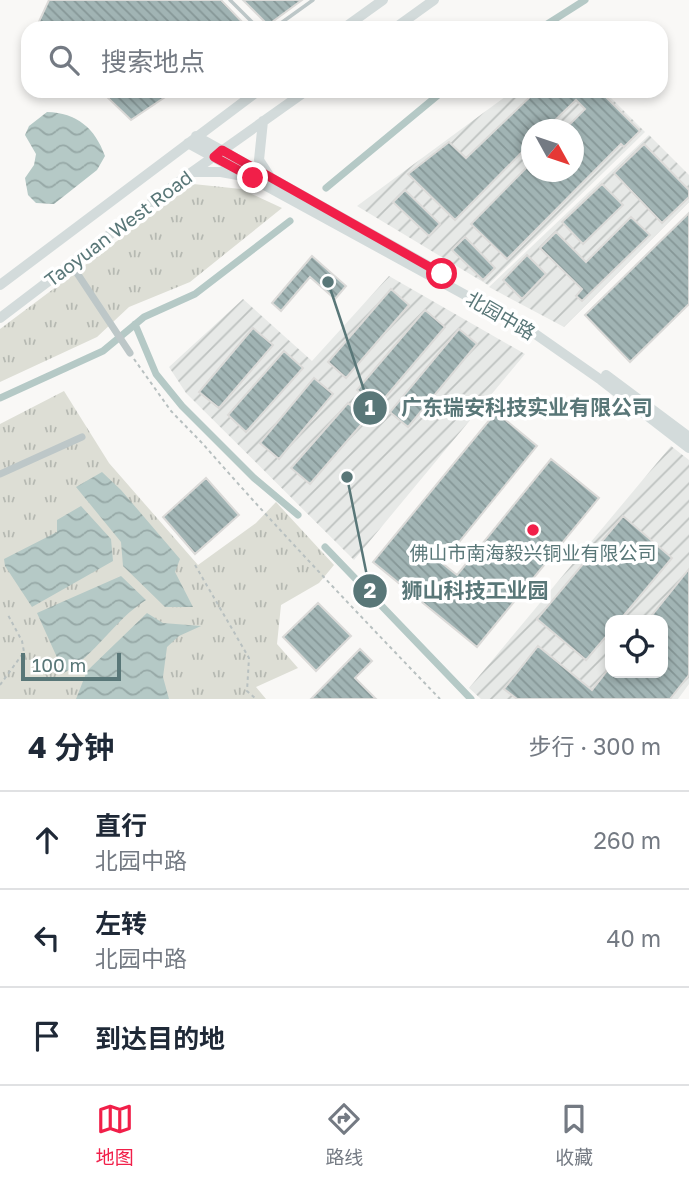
<!DOCTYPE html>
<html lang="zh">
<head>
<meta charset="utf-8">
<style>
	body { margin:0; font-family:"Golos Text","Noto Sans SC",sans-serif; background:#f6f6f7; color:#1f2937 }
	.controls { position:absolute; right:21px; bottom:21px; display:grid; overflow:hidden; border-radius:14px; box-shadow:0 4px 10px #0003 }
	.controls button { width:63px; height:63px; display:grid; place-items:center; padding:0; border:0; border-bottom:2px solid #e0e1e3; background:#fff; color:#1f2937; font:35px sans-serif }
	.compass { position:absolute; left:521px; top:119px; width:63px; height:63px; border-radius:50%; background:#fff; box-shadow:0 4px 10px #0003; rotate:130deg }
	.scale { position:absolute; left:21px; bottom:18px; width:100px; box-sizing:border-box; padding-left:7px; border:4px solid #597778; border-top:0; font-size:19px; line-height:24px; white-space:nowrap; color:#597778; -webkit-text-stroke:5px #fff; paint-order:stroke }
	.stop { position:absolute; width:21px; height:21px; margin:-16px; border:5px solid #f11f49; border-radius:50%; background:#fff }
	.stop.end { background:#f11f49; border-color:#fff; box-shadow:0 2px 7px #0008 }
	.list { margin:0; padding:0; list-style:none }
	h2 { display:flex; justify-content:space-between; align-items:center; height:91px; margin:0; padding:0 28px; font-size:30px }
	h2 small { font-size:23px; font-weight:400; color:#747a83 }
	.list li { display:grid; grid-template-columns:46px 1fr auto; gap:21px; align-items:center; box-sizing:border-box; height:98px; padding:0 28px; border-top:2px solid #e0e1e3 }
	.list b { display:block; font-size:26px; white-space:nowrap }
	.list p { margin:0; font-size:23px; white-space:nowrap; color:#747a83 }
	.list em { font-size:23px; font-style:normal; color:#747a83 }
	.icon { flex:none; width:38px; height:38px; fill:none; stroke:currentColor; stroke-width:2; stroke-linecap:round; stroke-linejoin:round }
	.map { position:relative; flex:none; width:689px; height:699px; overflow:hidden }
	.search { position:absolute; background:#fff; box-shadow:0 4px 10px #0003; left:21px; right:21px; top:21px; height:77px; display:flex; align-items:center; gap:18px; box-sizing:border-box; padding:0 24px; border-radius:21px; color:#747a83; font-size:26px }
	.sheet { height:385px; background:#fff }
	nav { display:flex; justify-content:space-around; align-items:center; box-sizing:border-box; height:98px; border-top:2px solid #e0e1e3; background:#fff; font-size:19px; color:#747a83 }
	nav a { display:grid; justify-items:center; gap:4px }
	nav .on { color:#f11f49 }
	.map>svg:first-child { display:block }
	.industrial { fill:url(#industrial-furrows); fill-rule:evenodd }
	.grass { fill:url(#grass-tufts) }
	.water { fill:url(#water-waves) }
	.lines { fill:none; stroke-linecap:round; stroke-linejoin:round }
	.canal { stroke:#b5c9c6; stroke-width:7 }
	.building { fill:url(#building-back-hatch); stroke:#dbdad8; stroke-width:2 }
	.path { stroke:#b8c0c0; stroke-width:2; stroke-dasharray:3.5 3.5; stroke-linecap:butt }
	.lane { stroke:#bdc7c8; stroke-width:3.5 }
	.street { stroke:#bdc7c8; stroke-width:7 }
	.secondary { stroke:#d3dbdb; stroke-width:10 }
	.route { stroke:#f11f49; stroke-width:9 }
	.poi-dot { fill:#f11f49; stroke:#fff; stroke-width:2.5 }
	.labels { text-anchor:middle; dominant-baseline:central; stroke-width:7; stroke-linejoin:round; paint-order:stroke }
	.street-label { font-size:19px; fill:#597778; stroke:#fff }
	.poi-label { font-size:19px; fill:#597778; stroke:#fff }
	.leader { fill:none; stroke:#597778; stroke-width:2.5 }
	.callout-dot { fill:#597778; stroke:#fff; stroke-width:2.5 }
	.mark-label { font-size:21px; text-anchor:middle; font-weight:bold; fill:#fff }
	.callout-label { font-size:21px; text-anchor:middle; font-weight:bold; fill:#597778; stroke:#fff; stroke-width:7; stroke-linejoin:round; paint-order:stroke }
</style>
</head>
<body>
<div class="map">
<svg width="689" height="699" viewBox="0 0 689 699">
	<defs>
		<pattern id="industrial-furrows" width="10" height="10" patternUnits="userSpaceOnUse" patternTransform="scale(1.75)"><rect width="10" height="10" fill="#e7e9e7"/><path d="M-1 1l2-2M0 10L10 0M9 11l2-2" fill="none" stroke="#bec2c0"/></pattern>
		<pattern id="grass-tufts" width="24" height="20" patternUnits="userSpaceOnUse" patternTransform="scale(1.75)"><rect width="24" height="20" fill="#ddded5"/><path d="M3 7l-1-3M5 7V3M7 7l1-3M15 17l-1-3M17 17v-4M19 17l1-3" fill="none" stroke="#b6b9b2"/></pattern>
		<pattern id="water-waves" width="16" height="10" patternUnits="userSpaceOnUse" patternTransform="scale(1.75)"><rect width="16" height="10" fill="#b5c9c6"/><path d="M0 5q4-4 8 0t8 0" fill="none" stroke="#96a8a6"/></pattern>
		<pattern id="building-back-hatch" width="6" height="6" patternUnits="userSpaceOnUse" patternTransform="scale(1.75)"><rect width="6" height="6" fill="#a1b4b4"/><path d="M-1 5l2 2M0 0l6 6M5-1l2 2" fill="none" stroke="#869797"/></pattern>
	</defs>
	<rect width="100%" height="100%" fill="#f9f8f6"/>
	<path class="industrial" d="M513 91H604L645 132 488 285 357 206ZM532 130H574V172H532Z
		M649 135 689 175V202L564 327 489 287Z
		M389 276 525 354 354 560 186 393 169 367 243 299 312 361Z
		M671 446 689 460V684L678 699H481L469 688ZM610 620H663V673H610Z"/>
	<path class="grass" d="M193 184 241 189 282 208 190 282 129 307 97 337 0 382V329Z
		M64 391 109 463 198 565 256 523 276 502 334 565 319 583 281 605 277 644 298 668 256 687 266 699H0V424Z"/>
	<path class="water" d="M47 112C77 113 95 128 105 156L97 170 54 204 36 203 28 195 25 178 34 165 36 154 25 135 29 126Z
		M102 472 121 490 180 559 175 572 193 607H165L123 566 121 542 76 487Z
		M81 506 111 539 113 561 32 607 5 566 4 559 57 532V520Z
		M121 576 146 600C114 620 96 655 64 673L37 613Z
		M147 613 163 623 201 626 179 636 167 647 163 677 169 699H76L87 671Z"/>
	<g class="lines">
		<path class="canal" d="M541 28 585 0
			M326 188 443 91
			M135 324 156 374 182 406 254 478 298 515
			M0 398 103 351 144 317 195 294 290 221
			M325 547 471 699"/>
	</g>
	<path class="building" d="M49 0H221L248 28H36Z
		M243 0H302L268 25Z
		M101 91H174L131 120Z
		M536 91H600L640 131 624 147 621 144 507 259 471 224 531 163V172H573V130H564L585 109 576 100 545 130H531V143L455 220 408 174 449 142 466 158Z
		M644 144 689 190V197L662 223 614 173Z
		M602 184 623 205 583 244 562 222Z
		M405 190 440 224 429 236 393 202Z
		M689 213V304L630 362 585 315Z
		M631 217 650 235 582 301 576 296 582 289 540 248 556 232 586 262Z
		M465 237 495 268 483 280 452 250Z
		M527 255 546 274 522 299 503 280Z
		M312 256 346 286 335 299 310 277 281 311 272 303Z
		M391 289 409 305 346 378 328 362Z
		M425 310 445 327 377 407 357 390Z
		M253 328 273 345 219 408 199 392Z
		M459 329 477 344 408 427 390 412Z
		M284 351 303 368 246 432 228 415Z
		M314 378 333 394 279 459 260 443Z
		M348 403 366 419 310 484 291 468Z
		M496 412 537 446 442 563 457 575 551 459 599 498 477 647 373 562Z
		M206 478 239 515 195 554 163 517Z
		M623 516 672 558 620 620H610V632L586 660 537 619Z
		M689 569V675L670 699H517L504 689 538 646 592 690 610 667V673H663V620H648Z
		M318 603 351 636 316 671 283 637Z
		M360 649 372 661 355 678 376 699H311Z"/>
	<g class="lines">
		<path class="path" d="M134 359 171 411 203 444C280 532 360 616 440 699
			M195 565 249 658 247 691 256 699
			M0 685 24 652 22 641 8 615"/>
		<path class="lane" d="M230 0 258 28
			M274 28 313 0"/>
		<path class="street" d="M71 264 130 353
			M0 474 82 437"/>
		<path class="secondary" d="M344 28 383 0
			M395 28 434 0
			M263 121 259 160 270 177
			M196 136 432 268
			M188 143 531 331 601 380 689 448
			M192 172H221L243 176
			M0 285 258 91
			M0 318 192 172 306 91
			M606 375 689 437"/>
	</g>
	<g class="lines">
		<path class="route" d="M253 178 214 157 222 150 442 274"/>
	</g>
	<circle class="poi-dot" cx="533" cy="530" r="7"/>
	<g class="labels">
		<g class="street-label">
			<text transform="translate(118 228) rotate(-37)">Taoyuan West Road</text>
			<text transform="translate(501 315) rotate(30)">北园中路</text>
		</g>
		<g class="poi-label">
			<text x="533" y="552">佛山市南海毅兴铜业有限公司</text>
		</g>
	</g>
	<path class="leader" d="M328 282L370 408M347 477L370 591"/>
	<g class="callout-dot">
		<circle cx="328" cy="282" r="7"/>
		<circle cx="347" cy="477" r="7"/>
		<circle cx="370" cy="408" r="18"/>
		<circle cx="370" cy="591" r="18"/>
	</g>
	<g class="mark-label">
		<text x="370" y="415">1</text>
		<text x="370" y="598">2</text>
	</g>
	<g class="callout-label">
		<text x="527" y="415">广东瑞安科技实业有限公司</text>
		<text x="475" y="598">狮山科技工业园</text>
	</g>
</svg>
<div class="controls">
<button><svg class="icon" aria-label="locate" viewBox="0 0 24 24"><circle cx="12" cy="12" r="6"/><path d="M12 2v4M12 18v4M2 12h4M18 12h4"/></svg></button>
</div>
<svg class="compass" viewBox="-18 -18 36 36"><path d="M0-13l5 13h-10z" fill="#e53935"/><path d="M0 13l5-13h-10z" fill="#747a83"/></svg>
<div class="scale">100 m</div>
<div class="stop" style="left:442px;top:274px"></div>
<div class="stop end" style="left:253px;top:178px"></div>
<div class="search"><svg class="icon" aria-label="search" viewBox="0 0 24 24"><circle cx="10" cy="10" r="6"/><path d="M15 15l6 6"/></svg>搜索地点</div>
</div>
<section class="sheet">
<h2>4 分钟<small>步行 · 300 m</small></h2>
<ul class="list">
<li><svg class="icon" aria-label="ahead" viewBox="0 0 24 24"><path d="M12 20V5M6 11l6-6 6 6"/></svg><div><b>直行</b><p>北园中路</p></div><em>260 m</em></li>
<li><svg class="icon" aria-label="left" viewBox="0 0 24 24"><path d="M17 20v-9H6M10 6l-5 5 5 5"/></svg><div><b>左转</b><p>北园中路</p></div><em>40 m</em></li>
<li><svg class="icon" aria-label="arrive" viewBox="0 0 24 24"><path d="M6 21V4h12l-3 4 3 4H6"/></svg><div><b>到达目的地</b></div></li>
</ul>
</section>
<nav>
<a class="on"><svg class="icon" aria-label="map" viewBox="0 0 24 24"><path d="M3 6l6-2 6 2 6-2v14l-6 2-6-2-6 2zM9 4v14M15 6v14"/></svg>地图</a>
<a><svg class="icon" aria-label="directions" viewBox="0 0 24 24"><path d="M12 3l9 9-9 9-9-9zM9 14v-3h6M13 9l2 2-2 2"/></svg>路线</a>
<a><svg class="icon" aria-label="saved" viewBox="0 0 24 24"><path d="M7 4h10v16l-5-4-5 4z"/></svg>收藏</a>
</nav>
</body>
</html>
